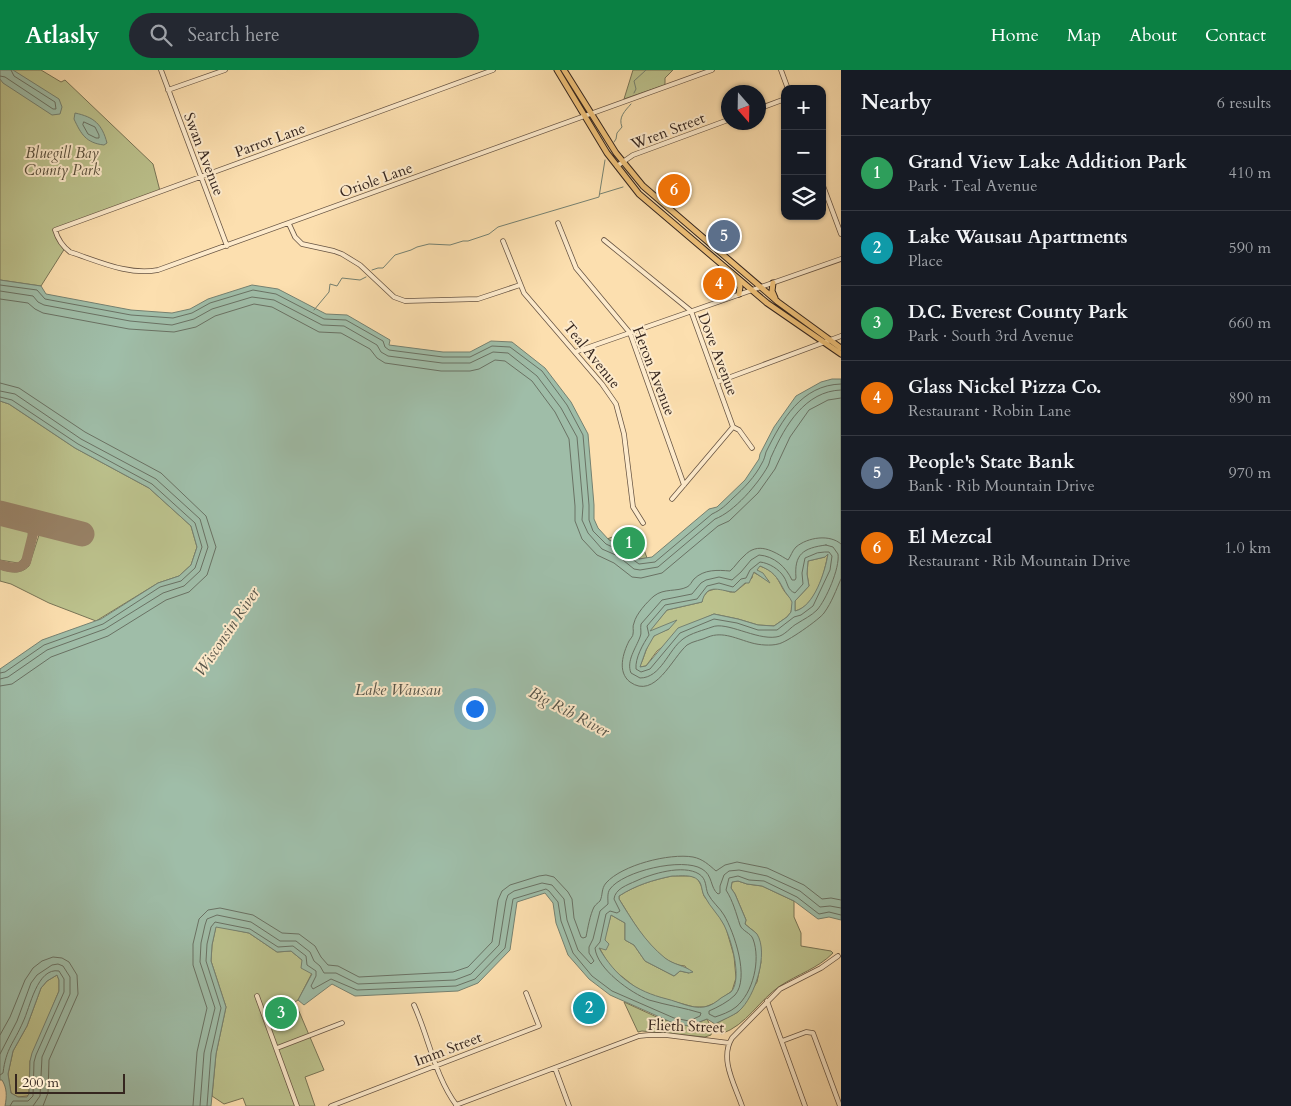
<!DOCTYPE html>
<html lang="en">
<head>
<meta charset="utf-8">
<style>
	body { margin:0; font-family:Cardo,serif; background:#242831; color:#f1f3f6 }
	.controls { position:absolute; right:15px; top:15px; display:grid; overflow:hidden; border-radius:10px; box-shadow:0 1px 4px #0004 }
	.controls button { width:45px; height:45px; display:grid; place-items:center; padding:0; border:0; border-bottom:1px solid #363941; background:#171b24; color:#f1f3f6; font:25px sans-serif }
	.compass { position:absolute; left:721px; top:15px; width:45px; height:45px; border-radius:50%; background:#171b24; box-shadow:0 1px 4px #0004; rotate:160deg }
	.scale { position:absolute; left:15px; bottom:12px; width:110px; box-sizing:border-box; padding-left:5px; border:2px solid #35261f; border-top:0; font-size:14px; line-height:18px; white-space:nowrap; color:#35261f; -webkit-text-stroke:4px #fdeacb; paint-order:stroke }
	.you { position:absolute; left:474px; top:638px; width:18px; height:18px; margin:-12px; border:4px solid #fff; border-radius:50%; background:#1a73e8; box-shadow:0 0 0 8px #1a73e833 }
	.badge { display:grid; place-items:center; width:32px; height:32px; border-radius:50%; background:#0b8043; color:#fff; font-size:16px; font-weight:700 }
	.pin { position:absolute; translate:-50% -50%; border:2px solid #fff; box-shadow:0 1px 5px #0006 }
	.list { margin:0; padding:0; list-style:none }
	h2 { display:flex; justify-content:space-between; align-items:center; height:65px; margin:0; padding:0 20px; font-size:21px }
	h2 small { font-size:16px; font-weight:400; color:#9ea1a6 }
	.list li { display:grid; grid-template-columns:32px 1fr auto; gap:15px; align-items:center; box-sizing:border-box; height:75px; padding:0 20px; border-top:1px solid #363941 }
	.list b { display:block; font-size:19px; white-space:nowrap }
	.list p { margin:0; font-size:16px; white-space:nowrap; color:#9ea1a6 }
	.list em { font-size:16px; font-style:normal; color:#9ea1a6 }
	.icon { flex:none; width:28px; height:28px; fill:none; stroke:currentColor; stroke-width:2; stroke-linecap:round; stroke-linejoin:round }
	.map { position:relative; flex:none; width:841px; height:1036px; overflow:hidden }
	header { display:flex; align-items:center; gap:30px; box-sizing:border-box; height:70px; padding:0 25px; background:#0b8043; color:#fff }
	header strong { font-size:24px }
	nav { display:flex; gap:28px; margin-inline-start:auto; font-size:18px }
	.search { width:350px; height:45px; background:#242831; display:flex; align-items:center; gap:12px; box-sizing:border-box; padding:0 18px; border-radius:28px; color:#9ea1a6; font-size:19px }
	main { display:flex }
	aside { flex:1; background:#171b24 }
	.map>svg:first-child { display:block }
	.green { fill:#bcc28d; stroke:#787456 }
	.water { fill:#9fbda8; stroke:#758171; fill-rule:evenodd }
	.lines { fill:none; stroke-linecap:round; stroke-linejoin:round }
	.shore { stroke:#6a7264; stroke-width:1 }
	.stream { stroke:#758171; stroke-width:1 }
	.taxiway { stroke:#988267; stroke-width:10 }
	.runway { stroke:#988267; stroke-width:25 }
	.minor-casing { stroke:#675443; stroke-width:5.5 }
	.major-casing { stroke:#35261f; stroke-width:7 }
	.minor { stroke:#fdeacb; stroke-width:4 }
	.major { stroke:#eec078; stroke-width:5 }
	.labels { text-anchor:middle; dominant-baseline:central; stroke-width:4; stroke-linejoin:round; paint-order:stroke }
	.street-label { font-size:15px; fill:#35261f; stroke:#fdeacb }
	.park-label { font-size:15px; font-style:italic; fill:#574d3a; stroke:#fdeacb }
	.water-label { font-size:16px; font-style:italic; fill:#555348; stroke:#fdeacb }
</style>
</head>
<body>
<header>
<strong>Atlasly</strong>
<div class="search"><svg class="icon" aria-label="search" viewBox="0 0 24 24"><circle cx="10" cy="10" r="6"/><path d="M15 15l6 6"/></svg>Search here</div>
<nav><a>Home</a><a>Map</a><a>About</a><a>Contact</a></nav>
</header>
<main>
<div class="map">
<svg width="841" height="1036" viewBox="0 0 841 1036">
	<rect width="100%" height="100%" fill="#fcdfaf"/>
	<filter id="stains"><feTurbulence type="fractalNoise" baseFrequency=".004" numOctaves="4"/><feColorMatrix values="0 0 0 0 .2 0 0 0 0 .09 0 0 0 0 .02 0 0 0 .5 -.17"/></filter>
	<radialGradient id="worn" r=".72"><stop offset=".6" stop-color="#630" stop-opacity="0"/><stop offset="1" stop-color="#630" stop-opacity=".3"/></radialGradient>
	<path class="green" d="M0 0H41L61 12 65 10 153 94 160 121 55 160 65 178 41 216 0 210Z
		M633 0H673L665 8V15L624 29Z
		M0 331 9 334 75 378 149 418 191 456 197 477 191 495 179 506 158 513 96 551 49 533 11 514 0 511V499C11 502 20 505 29 496L39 465 47 463 79 471 83 455 0 434Z
		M0 451 21 457 28 462C30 471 26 488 18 493L0 490Z
		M636 458 647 488 639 489 624 476 607 469Z
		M828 483C825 502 816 536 795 541V531L809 516 807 504 808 491 825 487Z
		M760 496C775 502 776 506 783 519 785 523 790 527 793 532L791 542 787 547 774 556 758 555 738 549 714 544 696 552 657 581 646 596 639 597C645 588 646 574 654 566 657 563 665 561 669 559L649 561 667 540 702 532 703 527 708 521 719 518 730 522H735L752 508 753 502 769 511 756 499Z
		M672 806H690L697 808 701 815 704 826 719 845 726 858 734 886 736 908 732 921 715 933 705 937H694L650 925 635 917 610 897 599 877 604 870 611 845 625 853V870L634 875 645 891 674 906 680 901 689 903 685 896C655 894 634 852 619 829V826C636 815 653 810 672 806Z
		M738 811 747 814 762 816 794 831V847L801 863V876L831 881 833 883C817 899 798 904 780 916 759 930 747 955 721 964L715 954 738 942 757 912 761 892 756 863 745 854 746 850 735 824 731 818 732 812Z
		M216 856 249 863 277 882 291 881 302 890 312 903 298 930 295 932 324 1000 305 1007 315 1036H297L268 961 295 1036H246L243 1028 224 1034 212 1026 216 984 226 937 211 891 212 875Z
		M57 905 59 910V921L30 991 29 1024 27 1026 18 1027 11 1023 8 1004 13 981 27 956 41 918 47 911Z
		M624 932 661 949 689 956 707 949 712 959 711 965 705 967 642 961 638 962Z"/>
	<path class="water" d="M0 0H13L59 29 62 37 60 44 52 45 3 13 0 9Z
		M75 43C94 47 102 54 107 73L104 75C86 73 81 64 74 49Z
		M0 210 41 216 46 224 131 240 172 243 190 239 208 229 252 215 278 219 326 244 347 245 390 270 389 275 443 282H470L491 271 512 272 545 298 571 332 588 364 594 435V449L598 458 609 470 624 476 639 489 652 487 709 439 717 437 745 410 759 389 760 384 774 357 796 326 821 312 832 309H841V850L829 847 818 849 794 831 762 816 747 814 738 811 732 812 731 818 735 824 746 850 745 854C748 857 754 861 757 864 769 883 755 927 739 941 733 946 722 950 715 954L707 949 689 956 673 953 610 925 589 909 568 885 556 853 553 833 545 823 517 832 510 880 478 913 458 921 355 926 332 914 304 935 298 930 312 904 301 898 302 890 291 881 277 882 249 863 216 857 212 875 211 891 226 937 216 984 211 1036H5C7 1026 7 1018 2 1010H0V599L42 570 101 549 158 513 179 506 191 495 197 477 191 456 149 418 75 378 9 334 0 331ZM828 484C825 502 814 537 795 541V531L809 516 807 504 808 491 825 487ZM760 496C773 501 777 507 783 518 785 523 790 527 792 532L791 542 787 547 774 556 758 555 738 549 714 544 678 558 646 596 640 597 646 580 654 566 669 559 677 550 650 561 667 540 702 532C707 511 722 522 735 522L745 513H749L754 502 770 513 763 503 757 500ZM672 806C680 806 692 804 698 810 703 815 701 822 705 827 710 837 719 845 724 855 731 869 743 909 731 922 728 924 724 926 721 928 716 932 711 936 704 937 692 939 679 932 667 929 635 921 616 907 599 878L606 880 609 874 605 870 611 845 625 853V870L634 875 645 891 674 906 680 901 689 903 693 902C684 895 674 895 665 888 645 872 632 850 619 829V826C636 815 653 810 672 806ZM57 905 59 910V921L32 983 30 991 29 1024 27 1027H18L11 1023 8 1004 13 981 27 956 41 918 47 911Z"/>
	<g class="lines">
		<path class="shore" d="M0 6 5 7 53 39H56L55 32 14 6 11 0
			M84 52 95 57 99 65V68H96L88 64 83 55Z
			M0 215 37 220 45 229 131 245 173 248 192 243 210 233 253 220 276 224 324 249 346 250 383 271 385 277 389 280 443 287H470L492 276 510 277 542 301 567 335 583 365 589 435V450L593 461 606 474 621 481 639 494 655 492 712 444C721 440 726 435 733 428 744 418 755 407 762 393 764 390 765 386 766 382 782 350 801 315 841 314
			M0 221 33 226 38 232 44 235 130 251 172 255 194 249 212 239 252 227 274 230 322 255 344 256 377 275 381 282 388 286 442 293H470L493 282 508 283 537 306 561 338 577 367 583 436 582 450 588 463 602 479 618 486 634 499 640 500 658 497 715 449C734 442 758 414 768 396 770 392 770 388 772 385 785 356 805 321 841 320
			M0 229 28 233 35 239 43 243 129 259 174 262 196 257 215 246 254 234 272 237 319 262 341 263 370 279 377 288 385 293 441 301H470L479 299 495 290 505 291 532 311 555 342 569 369 575 436V451L582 469 597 485 614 493 632 507 641 508 662 503 718 456 729 451 758 423 775 399 790 367 809 340 828 330 841 328
			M0 313 19 318 85 362 161 403 206 446 216 477 207 505 189 522 166 530 108 566 51 587 12 614 0 616
			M0 321 15 324 81 369 156 409 200 449 208 477 200 501 184 516 163 523 105 559 47 580 8 607 0 609
			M0 327 12 330 78 374 152 414 195 453 202 477 195 498 181 511 160 517 103 554 44 575 5 602 0 603
			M841 474C830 464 808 467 796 477 792 481 791 486 788 490 773 481 758 471 744 486 738 491 735 497 730 501 718 500 704 499 694 509 692 511 690 516 687 517 677 522 664 518 654 526 647 532 636 544 634 553 632 557 634 560 633 564 633 566 631 568 629 571 623 583 617 602 630 612 655 630 672 588 687 575 693 571 702 570 708 567 723 561 737 569 752 573 759 575 771 576 778 574 786 573 820 549 824 543 832 532 836 520 841 509
			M826 475 833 477 838 484C840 498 826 530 817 540 811 546 804 549 798 553 790 557 785 566 776 567 756 570 726 551 712 557 704 560 691 563 683 569 668 580 661 608 640 608L631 603C626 591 636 578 640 567 642 563 640 559 641 554L662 530 692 524 701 513 706 510 719 507 732 510 741 502 751 490 759 485C774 486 786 497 792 510H795L796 508C794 484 803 478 826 475Z
			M825 482H829L832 486 830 500 813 536 801 545 794 547 777 560H758L737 553 714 549 680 563 650 599 641 602 636 599C635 588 643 574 649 565L647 556 665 535 697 529 707 516 719 513 733 517 741 509 746 508 750 500 760 492C769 493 779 499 784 507 788 513 787 520 795 523L803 514 802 503 805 488 817 483Z
			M0 965 10 947 25 910 33 898 42 891 53 887 62 888 69 892 77 905 78 924 49 990 48 1023 43 1036
			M0 984 17 951 31 913 37 905 52 895 58 894 63 896 70 907V924L42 987 40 1026 33 1036
			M0 1005 3 1003C6 978 14 973 23 952 30 938 37 897 59 901L64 909V922L36 985 34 992 33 1026 28 1031H13L10 1036
			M193 1036 197 982 207 938 193 895V874L199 849 208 840 220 838 253 845 282 863 299 864 315 876 321 887 328 895 338 896 359 907 453 902 468 897 492 872 498 830 502 821 510 815 539 806 546 805 554 807 568 822 572 829 574 848 581 867 583 868 586 867C588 857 590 845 594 837 596 834 598 833 600 831 603 825 601 819 606 813 622 795 669 783 693 787 703 789 709 795 716 801L725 795 737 792 767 798 804 815 822 829 831 828 841 830
			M200 1036 204 983 215 938 200 892 201 873 205 855 207 849 217 845 251 852 280 871H296L310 882 314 891 320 896 324 903H336L358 914 455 910 471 904 499 875 506 831 508 825 514 821 542 813 552 815 564 829 567 850 578 880 591 894 594 891 589 883V877L593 869 600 841 608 834C608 829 607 823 610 819 623 801 683 787 702 799 713 805 710 818 718 824L720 823V816L724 805 729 801 739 800 767 806 800 821 820 837 830 836 841 838
			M207 1036 211 983 221 938 206 891 207 874 211 857 215 852 250 859 278 877 293 876 306 886 307 895 316 901V906L311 916 313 919 331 909 357 920 456 916 475 909 505 878 513 829 546 819 549 821 558 832 561 851 573 883 592 906 612 921 674 948 689 951 700 946 701 943C685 938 666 935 649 930 631 923 597 899 595 878L600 872 606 844 610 841 617 843 620 841 614 829C615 819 627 815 636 811 651 804 683 794 699 804 707 809 705 817 708 824 712 832 720 838 724 845 734 862 750 908 735 925 728 932 718 937 709 941V944L715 947C721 945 730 942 736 937 753 923 761 890 753 869 751 863 742 861 740 855 736 843 733 831 726 820L729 808 738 806 749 810 764 811 797 827 819 844 829 842 841 845"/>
		<path class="stream" d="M634 23 636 19 634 11 646 0
			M614 72 616 69 617 63 622 57C618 47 625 41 631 34
			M600 124 623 117
			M372 200 378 198H383L395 185 411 180 417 177 429 174 450 175 463 171H468L489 164 498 157 599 127 605 90
			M314 240 329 222 330 214 337 216 342 208 360 210 366 207"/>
		<path class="taxiway" d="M0 495C10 497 18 501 26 492L36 452"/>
		<path class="runway" d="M0 443 82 464"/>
		<g class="minor-casing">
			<path id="minor" d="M161 0 227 176
				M493 0 55 160C58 170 62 176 70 182 98 191 129 206 158 200L712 0
				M781 0 788 19
				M168 20 225 0
				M758 39 785 29
				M617 96 633 85 728 50
				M822 113 841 164
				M558 153 576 198 630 263 684 415
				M289 154 295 167 302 174 334 181 342 184 360 195 394 227 405 231 478 229 520 215
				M604 170 691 241 733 357 739 360 752 378
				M503 171 524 223 602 314 616 334 624 364 633 437 643 453
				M575 282 841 189
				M717 312 841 266
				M672 429 733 357
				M257 926 297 1036
				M767 931 805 1036
				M414 935C429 968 435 1007 457 1036
				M782 971 806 962 813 963 840 1036
				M277 978 342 953
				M555 998 569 1036
				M456 1035 639 966 649 965H666L729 973
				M331 1036 539 956 526 923
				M742 1036C735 1015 719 989 732 968L780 919 821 898 838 886"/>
		</g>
		<g class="major-casing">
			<path id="major" d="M557 0 607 83 639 124 767 233 841 284
				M564 0 616 83 643 116 778 232 841 278
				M736 208 740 217 739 224
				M773 213 772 221 775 228"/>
		</g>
		<use href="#minor" class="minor"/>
		<use href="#major" class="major"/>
	</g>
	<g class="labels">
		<g class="street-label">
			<text transform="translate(668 61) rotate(-21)">Wren Street</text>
			<text transform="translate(270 70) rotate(-20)">Parrot Lane</text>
			<text transform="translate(204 84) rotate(69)">Swan Avenue</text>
			<text transform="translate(376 110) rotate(-20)">Oriole Lane</text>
			<text transform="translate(718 284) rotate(69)">Dove Avenue</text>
			<text transform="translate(592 285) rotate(51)">Teal Avenue</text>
			<text transform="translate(654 301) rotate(69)">Heron Avenue</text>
			<text transform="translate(686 956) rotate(2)">Flieth Street</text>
			<text transform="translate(448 979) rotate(-21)">Imm Street</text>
		</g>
		<g class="park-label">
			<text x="62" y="83">Bluegill Bay<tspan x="62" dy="17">County Park</tspan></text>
		</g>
		<g class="water-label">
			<text transform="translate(227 562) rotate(-56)">Wisconsin River</text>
			<text x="398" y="620">Lake Wausau</text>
			<text transform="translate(569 642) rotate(28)">Big Rib River</text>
		</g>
	</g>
	<rect width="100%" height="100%" filter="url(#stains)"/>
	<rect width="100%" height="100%" fill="url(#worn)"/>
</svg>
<div class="controls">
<button>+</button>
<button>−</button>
<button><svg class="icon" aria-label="layers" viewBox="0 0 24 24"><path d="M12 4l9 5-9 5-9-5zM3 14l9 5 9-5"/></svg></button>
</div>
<svg class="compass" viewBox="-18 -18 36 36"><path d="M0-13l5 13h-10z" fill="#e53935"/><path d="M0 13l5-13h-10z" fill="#9ea1a6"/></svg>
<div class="scale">200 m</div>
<div class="you"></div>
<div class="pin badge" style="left:629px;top:473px;background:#2e9e5b">1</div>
<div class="pin badge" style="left:589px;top:938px;background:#0f9aa8">2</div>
<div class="pin badge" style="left:281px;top:943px;background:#2e9e5b">3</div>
<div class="pin badge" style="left:719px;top:214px;background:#e8710a">4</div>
<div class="pin badge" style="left:724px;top:166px;background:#5c6f8a">5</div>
<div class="pin badge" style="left:674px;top:120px;background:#e8710a">6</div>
</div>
<aside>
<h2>Nearby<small>6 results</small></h2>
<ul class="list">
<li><span class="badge" style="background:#2e9e5b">1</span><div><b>Grand View Lake Addition Park</b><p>Park · Teal Avenue</p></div><em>410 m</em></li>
<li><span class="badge" style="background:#0f9aa8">2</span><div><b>Lake Wausau Apartments</b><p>Place</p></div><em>590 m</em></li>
<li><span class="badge" style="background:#2e9e5b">3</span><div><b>D.C. Everest County Park</b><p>Park · South 3rd Avenue</p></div><em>660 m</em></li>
<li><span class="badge" style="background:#e8710a">4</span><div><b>Glass Nickel Pizza Co.</b><p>Restaurant · Robin Lane</p></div><em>890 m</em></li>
<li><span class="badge" style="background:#5c6f8a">5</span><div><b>People's State Bank</b><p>Bank · Rib Mountain Drive</p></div><em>970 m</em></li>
<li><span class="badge" style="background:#e8710a">6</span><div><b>El Mezcal</b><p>Restaurant · Rib Mountain Drive</p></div><em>1.0 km</em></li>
</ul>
</aside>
</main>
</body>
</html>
